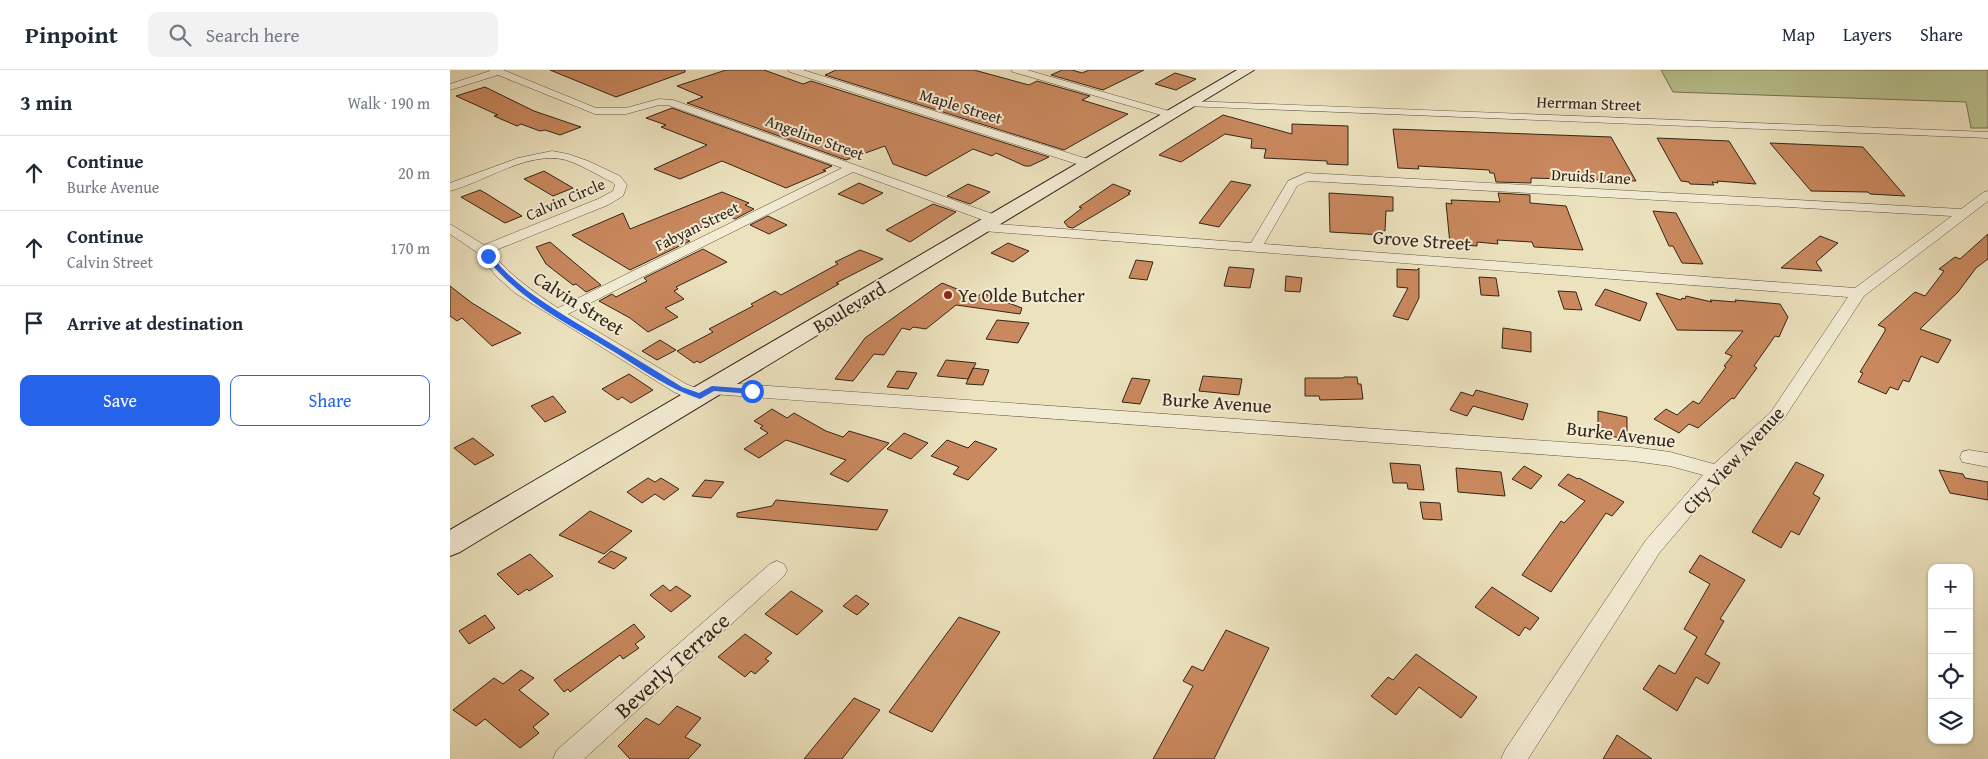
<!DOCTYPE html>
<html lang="en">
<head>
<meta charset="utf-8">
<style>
	body { margin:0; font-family:"Gentium Book Plus",serif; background:#f2f2f3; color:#1f2937 }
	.controls { position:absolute; right:15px; bottom:15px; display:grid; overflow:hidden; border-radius:10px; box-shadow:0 1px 4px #0004 }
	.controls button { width:45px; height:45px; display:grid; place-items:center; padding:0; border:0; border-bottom:1px solid #e0e1e3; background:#fff; color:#1f2937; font:25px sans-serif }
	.stop { position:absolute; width:15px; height:15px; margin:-11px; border:4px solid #2563eb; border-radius:50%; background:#fff }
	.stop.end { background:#2563eb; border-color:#fff; box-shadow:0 1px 5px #0008 }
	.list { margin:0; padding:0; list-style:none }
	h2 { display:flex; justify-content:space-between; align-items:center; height:65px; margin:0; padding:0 20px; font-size:21px }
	h2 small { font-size:16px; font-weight:400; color:#747a83 }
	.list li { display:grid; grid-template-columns:32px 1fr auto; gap:15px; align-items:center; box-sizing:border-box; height:75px; padding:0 20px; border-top:1px solid #e0e1e3 }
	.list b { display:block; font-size:19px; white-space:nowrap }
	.list p { margin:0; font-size:16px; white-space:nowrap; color:#747a83 }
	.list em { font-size:16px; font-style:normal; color:#747a83 }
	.actions { display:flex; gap:10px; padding:15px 20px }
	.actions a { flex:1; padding:11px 0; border:1px solid #2563eb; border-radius:10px; text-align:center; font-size:18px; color:#2563eb }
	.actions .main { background:#2563eb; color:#fff }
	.icon { flex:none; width:28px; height:28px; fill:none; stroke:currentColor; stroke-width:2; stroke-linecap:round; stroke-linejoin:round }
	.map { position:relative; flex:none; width:1538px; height:689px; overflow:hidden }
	header { display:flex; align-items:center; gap:30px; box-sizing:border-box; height:70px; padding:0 25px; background:#fff; border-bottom:1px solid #e0e1e3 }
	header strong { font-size:24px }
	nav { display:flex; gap:28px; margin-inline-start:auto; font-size:18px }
	.search { width:350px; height:45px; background:#f2f2f3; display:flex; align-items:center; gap:12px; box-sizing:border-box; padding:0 18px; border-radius:10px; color:#747a83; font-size:19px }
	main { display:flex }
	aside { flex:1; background:#fff }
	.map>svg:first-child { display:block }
	.green { fill:#b9c390; stroke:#767454 }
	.building { fill:#c9885e; stroke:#342518 }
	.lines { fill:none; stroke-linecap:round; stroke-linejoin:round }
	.minor-casing { stroke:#625442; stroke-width:1 }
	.secondary-casing { stroke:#342518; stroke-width:2 }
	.minor { fill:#f3ecd5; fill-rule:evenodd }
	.secondary { fill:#f3ecd5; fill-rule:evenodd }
	.route { fill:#2563eb }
	.poi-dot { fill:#8f2418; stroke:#f3ecd5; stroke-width:2 }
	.labels { text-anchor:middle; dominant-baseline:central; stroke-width:4; stroke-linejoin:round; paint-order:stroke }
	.far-street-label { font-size:16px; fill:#342518; stroke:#f3ecd5 }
	.street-label { font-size:19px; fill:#342518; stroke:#f3ecd5 }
	.poi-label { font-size:19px; fill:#342518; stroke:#f3ecd5; text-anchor:start }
	.near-street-label { font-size:22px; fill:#342518; stroke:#f3ecd5 }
</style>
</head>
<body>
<header>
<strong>Pinpoint</strong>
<div class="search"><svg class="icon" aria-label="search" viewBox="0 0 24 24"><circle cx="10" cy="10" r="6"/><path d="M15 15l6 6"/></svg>Search here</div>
<nav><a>Map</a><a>Layers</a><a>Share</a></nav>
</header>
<main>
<aside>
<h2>3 min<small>Walk · 190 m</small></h2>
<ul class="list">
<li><svg class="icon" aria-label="ahead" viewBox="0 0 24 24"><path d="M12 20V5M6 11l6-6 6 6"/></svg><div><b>Continue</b><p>Burke Avenue</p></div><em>20 m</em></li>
<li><svg class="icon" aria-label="ahead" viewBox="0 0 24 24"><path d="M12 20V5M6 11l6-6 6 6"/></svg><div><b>Continue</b><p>Calvin Street</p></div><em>170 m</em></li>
<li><svg class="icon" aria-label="arrive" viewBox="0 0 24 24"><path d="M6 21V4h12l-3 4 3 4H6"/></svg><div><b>Arrive at destination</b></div></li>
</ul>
<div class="actions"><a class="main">Save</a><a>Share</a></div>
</aside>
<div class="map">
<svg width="1538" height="689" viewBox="0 0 1538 689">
	<rect width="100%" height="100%" fill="#ece2be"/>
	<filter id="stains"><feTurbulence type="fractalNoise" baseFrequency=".004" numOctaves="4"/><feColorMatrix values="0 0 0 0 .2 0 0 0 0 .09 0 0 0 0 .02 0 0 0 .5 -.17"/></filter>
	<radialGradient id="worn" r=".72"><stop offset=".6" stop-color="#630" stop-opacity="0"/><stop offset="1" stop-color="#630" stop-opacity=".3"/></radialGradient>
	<path class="green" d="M1211 0H1538V58H1521L1516 32 1223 22Z"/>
	<path class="building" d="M100 0H235V2L166 27Z
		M276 0H314L353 14 361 11 599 87 580 96H575L546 83 542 86 523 79 476 106 443 94 435 76 396 90 237 33 253 27 227 16Z
		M386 0H524L579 15 587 11 640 26 632 30 678 44 614 80 375 5Z
		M612 0H622L632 3 639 0H694L653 20 601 5Z
		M725 3 746 9 726 20 705 14Z
		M35 17 84 41 131 57 110 65 95 60 90 61 71 54 67 56 44 46 48 45 6 26Z
		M222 38 382 96 373 100 376 101 336 118 272 91 230 109 204 99 257 75 211 57 216 55 196 48Z
		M773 45 842 64V54L898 56V95L877 94V91L814 88 816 79 801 78 802 69 775 64 731 92 709 85Z
		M943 59 1161 67 1186 111 1081 108V113L1046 112 1044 103H1040L1039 100 968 96 969 99 948 98Z
		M1207 68 1279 71 1306 114 1267 111 1268 113 1262 112 1264 115 1240 114 1239 112 1231 111Z
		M1320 73 1413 77 1455 126 1420 124 1418 122 1361 121Z
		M94 101 123 118 103 126 74 109Z
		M781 111 801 115 769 157 749 153Z
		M409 113 433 123 413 134 388 124Z
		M518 114 540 122 520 134 497 126Z
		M663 114 681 121 678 123 680 124 623 158 618 157 614 152 632 138 629 137Z
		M30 120 37 124 72 146 55 153 11 127Z
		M272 122 299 133 295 135 304 139 285 149 277 145 232 167 240 171 180 200 122 165 173 143 180 159Z
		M879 123 943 127V141H936L935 161H933V165L880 162Z
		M1048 123 1080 125V133L1116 136 1133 180 1084 177 1082 172 1047 170 1048 174 1027 172V176L1000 174 996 133 1002 134 1001 130 1050 132Z
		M483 134 506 142 460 172 436 160Z
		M1203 141 1226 143 1253 194 1232 193 1223 176H1219Z
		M318 146 337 155 319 164 300 155Z
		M1538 164V189L1526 198 1508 222 1470 259 1501 270 1488 293 1471 286 1459 312 1453 310 1448 320 1440 317 1436 324 1408 312 1413 303 1410 302 1435 261V258L1428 255 1465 222 1475 226 1494 201 1489 199 1505 187 1510 189Z
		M1370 166 1388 173 1366 192 1372 201 1331 198Z
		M100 172 151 215 136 222 126 214 123 215 96 194 86 177Z
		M558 173 579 181 563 192 541 183Z
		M253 179 277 192 226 217 228 219 224 221 234 229 215 238 228 247 198 262 180 248 149 231 162 224 166 227 197 211 194 208Z
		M410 180 433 189 386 213 389 214 250 293 247 291 244 293 227 281 263 262 259 259 303 236 301 234 325 221 331 225 388 194 385 192Z
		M686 190 703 192 697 210 679 208Z
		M779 197 804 199 800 218 774 216Z
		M969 198V228L958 250 943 246 958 218 947 217V199L967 200Z
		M836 206 852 208 850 222 835 221Z
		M1029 207 1046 208 1049 226 1031 225Z
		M492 213 527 227 532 223 572 238 570 244 506 235 476 259 463 257 460 260 452 258 434 285 424 284 403 311 385 309 415 268Z
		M0 216 22 233 71 263 42 276 12 248 7 251 0 246Z
		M1155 219 1197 233 1190 251 1145 235Z
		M1108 221 1126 222 1132 240 1114 239Z
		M1206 223 1231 230 1232 228 1235 229 1236 226 1262 232 1260 230 1286 232 1285 230 1330 234 1338 247 1329 267 1325 266 1304 296 1307 298 1284 329 1282 328 1248 358 1239 354 1229 363 1204 349 1216 339 1227 345 1243 331 1249 334 1276 297 1274 296 1282 286 1275 283 1293 261 1227 260Z
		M547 250 579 253 568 273 536 269Z
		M1053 258 1081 262V282L1052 278Z
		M210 270 226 280 207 290 192 281Z
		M496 290 526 293 518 309 487 306Z
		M523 298 539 300 533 315 516 314Z
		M447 301 467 303 458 319 437 317Z
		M179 304 203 320 181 333 172 327 168 330 152 319Z
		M753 306 792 309 789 325 749 321Z
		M894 307H907L908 314H911L913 329 870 330 869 326H855V308H893Z
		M682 308 700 310 690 334 672 332Z
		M1026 320 1078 334 1073 350 1023 336 1017 346 1000 340 1011 322 1023 326Z
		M103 326 116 342 95 352 81 336Z
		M322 339 337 348 344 343 376 361 393 367 399 361 439 373 398 412 380 404 396 390 336 370 309 388 294 379 318 363 310 358 313 356 304 351Z
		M1148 341 1177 347V366H1173L1174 369 1148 363Z
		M454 363 478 373 461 389 437 379Z
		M23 368 44 385 25 395 4 378Z
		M497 370 518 378 525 371 547 379 518 410 503 404 509 397 481 386Z
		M1346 392 1374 405 1363 424 1370 428 1349 465 1341 461 1331 478 1302 462Z
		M940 393 970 395 974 420 958 419 957 413H943Z
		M1074 396 1092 406 1081 419 1062 409Z
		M1006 398 1051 402 1055 426 1008 422Z
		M1489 400 1513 404 1515 408 1538 412V430L1500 423Z
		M1118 404 1128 409 1129 408 1174 432 1162 446 1156 443 1101 522 1072 505 1111 451 1114 453 1135 431 1108 415Z
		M198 408 205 412 211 408 229 419 214 430 205 424 192 433 177 422Z
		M255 410 274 412 261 428 242 426Z
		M326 430 358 433 438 440 427 460 287 447V443L322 436Z
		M970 432 990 433 992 450 973 449Z
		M140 441 182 461 154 484 109 465Z
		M161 481 177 488 164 499 148 492Z
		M80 484 103 506 79 521 77 519 68 525 47 504Z
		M1250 485 1295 510 1270 549 1274 551 1255 584 1270 593 1258 614 1246 607 1227 641 1193 619 1209 595 1225 604 1247 567 1234 559 1260 514 1239 502Z
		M213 515 220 521 226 516 241 526 221 542 200 525Z
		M1042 517 1089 548 1080 560 1075 557 1069 566 1025 537Z
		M341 521 373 541 347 565 315 544Z
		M406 525 419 534 407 545 393 536Z
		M35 545 45 558 19 574 9 561Z
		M509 547 550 562 482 662 439 642Z
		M184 554 195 567 185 574 189 578 173 589 170 585 120 622 118 619 114 622 104 610Z
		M776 560 819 578 764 689H703L743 616 733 611 742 596 753 601Z
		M295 564 322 583 315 589 319 591 305 604 301 601 295 607 268 587Z
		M966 584 1027 627 1011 648 969 617 946 645 921 626 938 607 943 610Z
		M71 600 84 608 69 620 99 644 83 657 89 663 70 678 35 649 26 656 3 640 44 608 53 614Z
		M404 628 430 640 392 689H354Z
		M227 636 251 648 235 667 251 675 238 689H180L168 676 196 648 209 655Z
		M1167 665 1202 689H1153Z"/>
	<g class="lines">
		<g class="minor-casing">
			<path id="minor" d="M39 0H53L146 38H176L209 29 223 30 551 147 553 150 546 154 541 153 403 102 118 244 236 314 256 322 259 326 256 330C245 333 234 326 224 322L65 223 46 206 28 183 0 164V154L34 175 148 129 163 121 165 115 162 112C147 105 132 95 116 90 79 80 34 112 0 121V113L68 88 102 81 118 84 138 91 170 106 177 115 173 126 158 135 41 182C61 206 82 221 108 238L392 98 218 35H209L176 44H145L48 5 0 20V14L40 1Z
				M338 0H353L644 91 646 94 640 98 636 97 340 2Z
				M561 0H577L726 43 727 45 722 48 718 47 563 2Z
				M740 31 1538 62V68L736 36 735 34Z
				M856 103 1511 139 1534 122 1538 121V131L1414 226 1333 350 1274 407 1210 482 1078 689H1051L1055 680 1196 470 1253 405 1220 396 1183 391 262 324 256 322 254 318 256 314 262 312 1183 377 1220 382 1264 394 1321 342 1398 227 533 161 526 157 533 153 801 173 838 111ZM858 111 1502 146 1405 218 814 174 847 116Z
				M1519 380 1538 383V397L1512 392 1510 387 1512 382Z
				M327 491 334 494 337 500 334 506 134 689H103L107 680 320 494Z"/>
		</g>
		<g class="secondary-casing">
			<path id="secondary" d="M787 0H804L10 482 0 486V460Z"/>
		</g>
		<use href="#minor" class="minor"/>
		<use href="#secondary" class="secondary"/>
	</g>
	<path class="route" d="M36 185H41C67 219 104 239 140 261 171 280 202 298 232 317L249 323 262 316 302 319 306 321 302 324 264 321 250 329C219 319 193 300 166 283 120 255 68 230 35 186Z"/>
	<circle class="poi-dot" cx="498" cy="225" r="5"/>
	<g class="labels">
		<g class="far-street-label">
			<text transform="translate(1139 33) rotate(2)">Herrman Street</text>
			<text transform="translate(511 36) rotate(17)">Maple Street</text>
			<text transform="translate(365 67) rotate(20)">Angeline Street</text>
			<text transform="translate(1141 106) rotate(3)">Druids Lane</text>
			<text transform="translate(115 129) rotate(-23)">Calvin Circle</text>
			<text transform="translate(247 156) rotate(-26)">Fabyan Street</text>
		</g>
		<g class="street-label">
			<text transform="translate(972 170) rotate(4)">Grove Street</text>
			<text transform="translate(129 233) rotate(32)">Calvin Street</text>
			<text transform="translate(399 237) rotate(-31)">Boulevard</text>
			<text transform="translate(767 332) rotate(4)">Burke Avenue</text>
			<text transform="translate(1171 364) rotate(7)">Burke Avenue</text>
			<text transform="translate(1283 390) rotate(-47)">City View Avenue</text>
		</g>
		<g class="poi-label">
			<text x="508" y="225">Ye Olde Butcher</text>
		</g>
		<g class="near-street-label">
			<text transform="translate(222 595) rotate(-42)">Beverly Terrace</text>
		</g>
	</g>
	<rect width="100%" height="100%" filter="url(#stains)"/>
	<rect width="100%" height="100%" fill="url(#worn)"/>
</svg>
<div class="controls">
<button>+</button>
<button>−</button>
<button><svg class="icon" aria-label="locate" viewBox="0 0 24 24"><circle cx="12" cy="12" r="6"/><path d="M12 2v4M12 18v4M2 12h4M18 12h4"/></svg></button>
<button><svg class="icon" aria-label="layers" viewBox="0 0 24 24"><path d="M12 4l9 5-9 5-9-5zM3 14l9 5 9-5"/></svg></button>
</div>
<div class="stop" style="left:302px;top:321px"></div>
<div class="stop end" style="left:38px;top:186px"></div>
</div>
</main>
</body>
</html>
